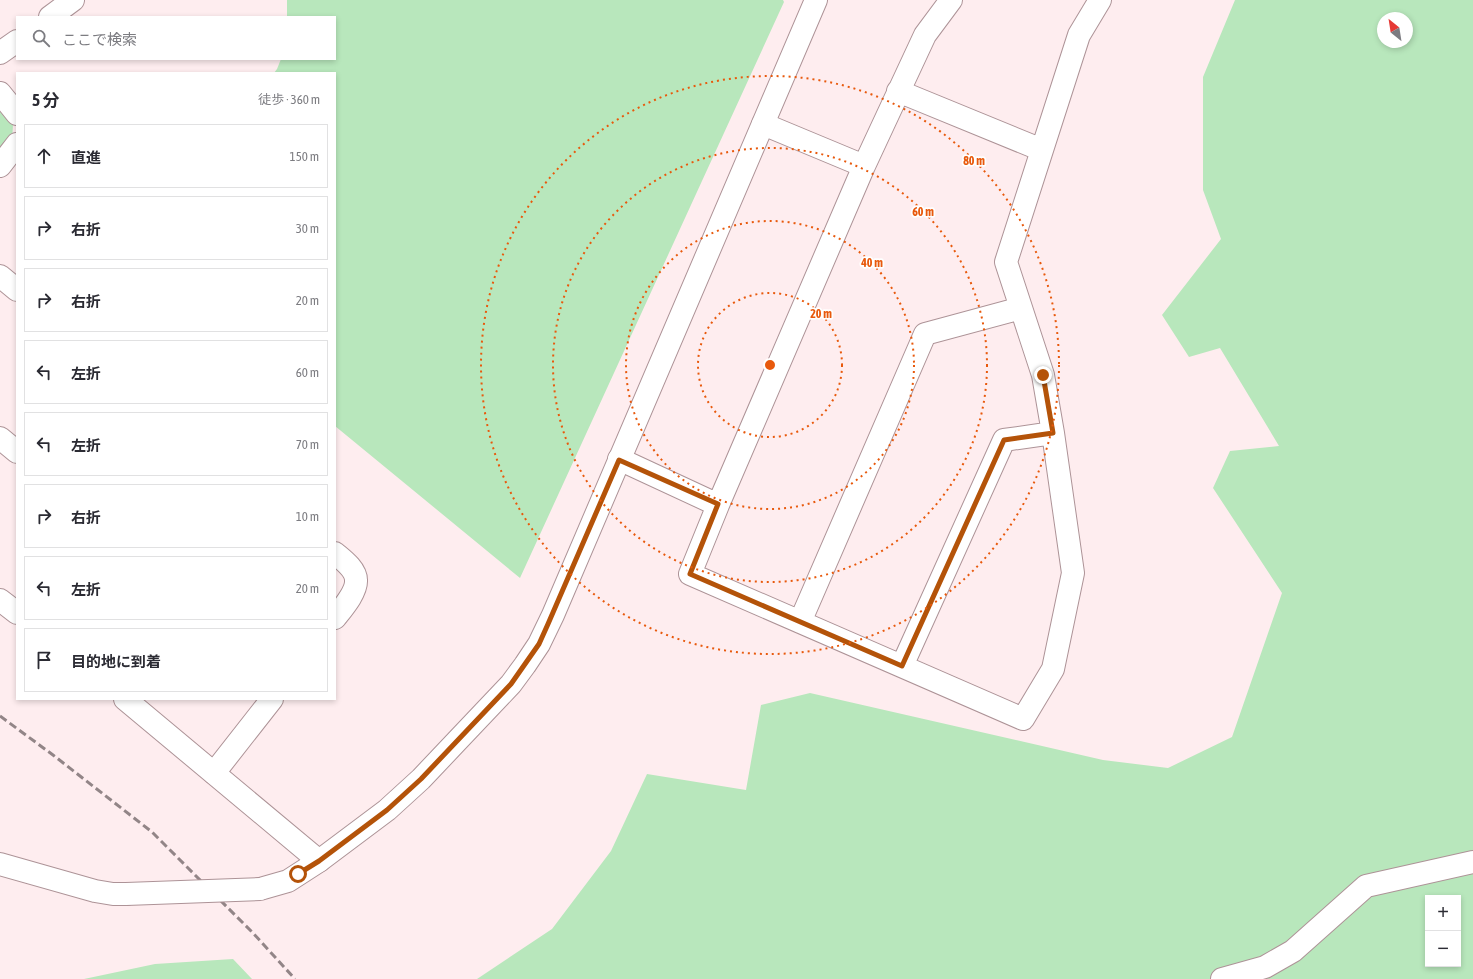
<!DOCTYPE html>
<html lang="ja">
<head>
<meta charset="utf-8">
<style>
	body { margin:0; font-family:"Asap Condensed","Noto Sans JP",sans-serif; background:#f2f2f3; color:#2b2b33 }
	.controls { position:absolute; right:12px; bottom:12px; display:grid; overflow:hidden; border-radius:0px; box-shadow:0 2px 6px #0003 }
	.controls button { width:36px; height:36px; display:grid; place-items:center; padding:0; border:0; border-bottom:1px solid #e1e1e2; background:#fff; color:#2b2b33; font:20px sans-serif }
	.compass { position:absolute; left:1377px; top:12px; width:36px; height:36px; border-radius:50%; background:#fff; box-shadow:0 2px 6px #0003; rotate:330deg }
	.stop { position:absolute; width:12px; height:12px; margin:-9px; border:3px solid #b45309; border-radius:50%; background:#fff }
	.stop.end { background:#b45309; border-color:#fff; box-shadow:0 1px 4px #0008 }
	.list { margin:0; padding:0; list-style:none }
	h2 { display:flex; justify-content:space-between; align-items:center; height:52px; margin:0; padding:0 16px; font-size:17px }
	h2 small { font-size:13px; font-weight:400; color:#7c7c81 }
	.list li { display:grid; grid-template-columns:26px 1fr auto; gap:12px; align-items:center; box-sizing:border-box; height:64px; margin:0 8px 8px; padding:0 8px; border:1px solid #e1e1e2; border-radius:0px }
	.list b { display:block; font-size:15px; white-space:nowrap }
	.list em { font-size:13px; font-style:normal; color:#7c7c81 }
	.icon { flex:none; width:22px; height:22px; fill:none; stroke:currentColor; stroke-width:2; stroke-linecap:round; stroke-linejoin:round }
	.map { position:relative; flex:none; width:1473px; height:979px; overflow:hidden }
	.search { position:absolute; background:#fff; box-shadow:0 2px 6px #0003; left:16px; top:16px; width:320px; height:44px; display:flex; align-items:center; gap:10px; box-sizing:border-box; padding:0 14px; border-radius:0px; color:#7c7c81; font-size:15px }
	.panel { position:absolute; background:#fff; box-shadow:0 2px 6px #0003; left:16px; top:72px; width:320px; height:628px; border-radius:0px }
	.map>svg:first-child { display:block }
	.green { fill:#b8e7bc; fill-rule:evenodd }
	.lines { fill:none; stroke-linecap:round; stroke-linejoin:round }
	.minor-casing { stroke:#ad9397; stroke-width:24 }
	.tertiary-casing { stroke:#ad9397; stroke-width:24 }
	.minor { stroke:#fff; stroke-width:22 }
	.tertiary { stroke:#fff; stroke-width:22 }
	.rail { stroke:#928587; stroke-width:3; stroke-dasharray:8 4; stroke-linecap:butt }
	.minor-bridge-casing { stroke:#ad9397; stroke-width:24; stroke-linecap:butt }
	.minor-bridge { stroke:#fff; stroke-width:22 }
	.route { stroke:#b45309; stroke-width:5 }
	.ring { fill:none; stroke:#e8590c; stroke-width:2; stroke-dasharray:2 4 }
	.centre { fill:#e8590c; stroke:#fff; stroke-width:2 }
	.ring-label { font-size:12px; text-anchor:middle; font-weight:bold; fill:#e8590c; stroke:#fff; stroke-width:3.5; stroke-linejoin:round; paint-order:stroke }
</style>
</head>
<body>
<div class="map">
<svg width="1473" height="979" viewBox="0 0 1473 979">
	<rect width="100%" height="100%" fill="#feedef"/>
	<path class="green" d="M287 0H783L784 2 520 578 335 426V73H274L277 69 281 59H335V17H287Z
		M1235 0H1473V979H477L552 929 611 851 647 774 746 790 761 705 810 693 1103 760 1168 768 1232 737 1282 593 1213 488 1230 451 1279 446 1220 348 1189 357 1162 315 1221 239 1203 190V77ZM1383 18H1407V42H1383ZM1428 898H1458V964H1428Z
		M0 108 13 124 12 142 0 156Z
		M233 959 252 979H84L155 964Z"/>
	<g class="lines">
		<g class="minor-casing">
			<path id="minor" d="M898 91 1042 150
				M0 93 17 114
				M763 124 864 166
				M0 166 17 144
				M0 276 17 290
				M0 438 17 452
				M619 459 718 505 690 574 1023 719 1053 669 1073 573 1053 433 1043 375 1006 262 1079 35 1100 0
				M718 505 864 166 925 35 951 0
				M335 553C342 559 356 569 356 580 357 592 342 609 335 618
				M800 622 925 334 1021 308
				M902 666 1004 440 1053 433
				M214 773 272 699
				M0 864 95 891 113 894H126
				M260 889 288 881 319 861
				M1222 979 1265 967 1293 951 1366 886 1473 862"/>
		</g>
		<g class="tertiary-casing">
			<path id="tertiary" d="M50 17 73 0
				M0 53 17 41
				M0 600 17 613
				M125 699 319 861 387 810 421 779 456 742 511 684 525 665 539 644 553 615 816 0"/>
		</g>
		<use href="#minor" class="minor"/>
		<use href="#tertiary" class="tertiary"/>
		<path class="rail" d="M0 716 53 755 152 832 253 933 295 979"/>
		<g class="minor-bridge-casing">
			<path id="minor-bridge" d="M126 894 260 889"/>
		</g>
		<use href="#minor-bridge" class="minor-bridge"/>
	</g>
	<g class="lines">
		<path class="route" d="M298 874 319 861 387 810 421 779 511 684 539 644 548 624 619 460 718 504 690 574 902 666 1004 440 1053 433 1043 375"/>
	</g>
	<g class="ring">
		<circle cx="770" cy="365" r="72"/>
		<circle cx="770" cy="365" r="144"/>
		<circle cx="770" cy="365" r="217"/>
		<circle cx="770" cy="365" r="289"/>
	</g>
	<circle cx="770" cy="365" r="6" class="centre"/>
	<g class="ring-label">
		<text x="974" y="165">80 m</text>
		<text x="923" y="216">60 m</text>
		<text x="872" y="267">40 m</text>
		<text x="821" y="318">20 m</text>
	</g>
</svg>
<div class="controls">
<button>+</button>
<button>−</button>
</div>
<svg class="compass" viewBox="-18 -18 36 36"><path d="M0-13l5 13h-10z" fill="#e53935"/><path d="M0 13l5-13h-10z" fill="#7c7c81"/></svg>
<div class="stop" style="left:298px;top:874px"></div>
<div class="stop end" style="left:1043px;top:375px"></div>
<div class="search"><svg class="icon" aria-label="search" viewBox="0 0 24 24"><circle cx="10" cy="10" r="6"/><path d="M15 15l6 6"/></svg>ここで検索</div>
<section class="panel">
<h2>5 分<small>徒歩 · 360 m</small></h2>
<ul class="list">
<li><svg class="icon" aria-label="ahead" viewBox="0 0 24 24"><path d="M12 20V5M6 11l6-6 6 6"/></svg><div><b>直進</b></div><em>150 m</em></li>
<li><svg class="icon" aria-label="right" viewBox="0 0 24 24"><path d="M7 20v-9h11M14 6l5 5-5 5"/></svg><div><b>右折</b></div><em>30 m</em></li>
<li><svg class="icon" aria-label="right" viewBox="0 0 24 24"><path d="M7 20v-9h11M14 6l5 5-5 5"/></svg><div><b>右折</b></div><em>20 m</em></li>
<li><svg class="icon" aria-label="left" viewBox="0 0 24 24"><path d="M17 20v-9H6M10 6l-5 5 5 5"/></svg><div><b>左折</b></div><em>60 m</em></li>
<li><svg class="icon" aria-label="left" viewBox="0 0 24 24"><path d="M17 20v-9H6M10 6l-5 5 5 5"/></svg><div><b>左折</b></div><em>70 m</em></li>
<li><svg class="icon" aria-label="right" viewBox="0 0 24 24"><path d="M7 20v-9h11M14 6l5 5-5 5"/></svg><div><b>右折</b></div><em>10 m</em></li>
<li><svg class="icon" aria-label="left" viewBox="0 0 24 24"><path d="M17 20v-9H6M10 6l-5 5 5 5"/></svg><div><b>左折</b></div><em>20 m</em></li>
<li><svg class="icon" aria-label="arrive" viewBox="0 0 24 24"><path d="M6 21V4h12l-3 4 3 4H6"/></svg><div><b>目的地に到着</b></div></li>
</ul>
</section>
</div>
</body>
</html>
